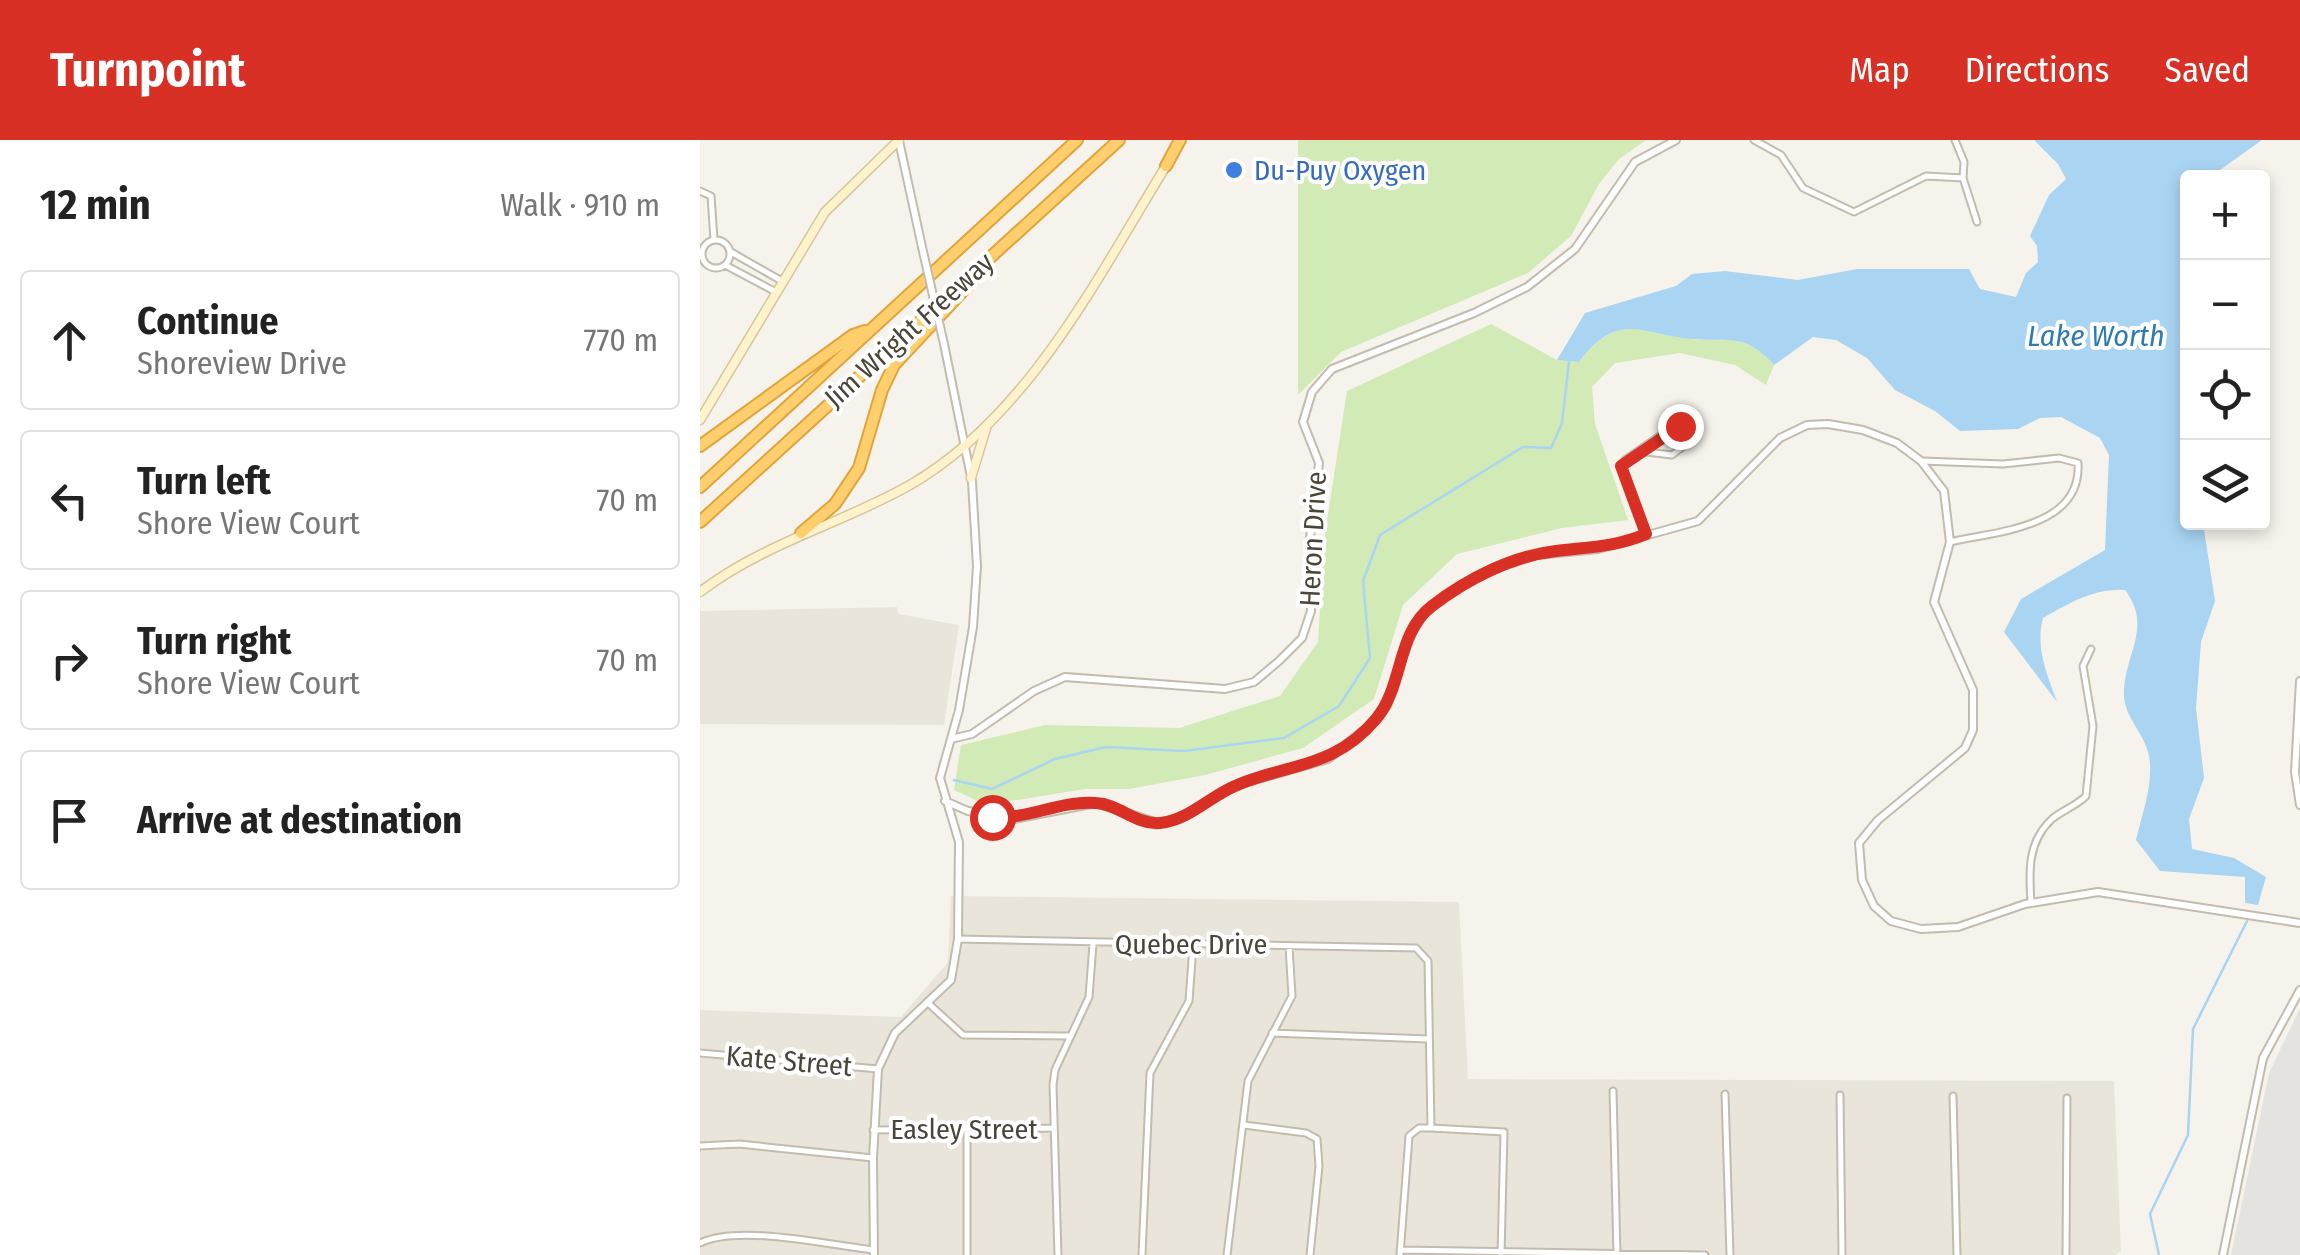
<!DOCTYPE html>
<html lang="en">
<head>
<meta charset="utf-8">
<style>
	body { margin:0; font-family:"Fira Sans Condensed",sans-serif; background:#f2f2f2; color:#222 }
	.controls { position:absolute; right:30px; top:30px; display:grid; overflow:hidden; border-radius:10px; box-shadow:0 5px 15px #0003 }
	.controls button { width:90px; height:90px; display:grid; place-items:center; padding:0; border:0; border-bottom:2px solid #e0e0e0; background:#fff; color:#222; font:50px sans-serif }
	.stop { position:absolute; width:30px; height:30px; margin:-22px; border:8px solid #d93025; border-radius:50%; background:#fff }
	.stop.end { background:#d93025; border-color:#fff; box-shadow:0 2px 10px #0008 }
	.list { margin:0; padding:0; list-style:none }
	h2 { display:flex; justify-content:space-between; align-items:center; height:130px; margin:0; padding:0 40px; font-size:42px }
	h2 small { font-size:32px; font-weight:400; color:#767676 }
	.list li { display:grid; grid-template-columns:65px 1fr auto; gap:30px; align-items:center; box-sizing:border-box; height:140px; margin:0 20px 20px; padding:0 20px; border:2px solid #e0e0e0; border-radius:10px }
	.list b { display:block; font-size:38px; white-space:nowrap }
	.list p { margin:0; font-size:32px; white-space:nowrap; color:#767676 }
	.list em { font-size:32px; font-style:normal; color:#767676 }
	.icon { flex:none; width:55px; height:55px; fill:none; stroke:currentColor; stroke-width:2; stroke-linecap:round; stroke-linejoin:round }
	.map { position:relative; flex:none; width:1600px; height:1115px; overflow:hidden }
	header { display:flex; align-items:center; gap:60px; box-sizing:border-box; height:140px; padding:0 50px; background:#d93025; color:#fff }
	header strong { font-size:48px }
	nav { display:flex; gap:55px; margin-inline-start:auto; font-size:35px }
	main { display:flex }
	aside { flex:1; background:#fff }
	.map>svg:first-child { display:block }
	.residential { fill:#eae5da }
	.green { fill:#d2eab5 }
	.parking { fill:#e5e3e0 }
	.water { fill:#a9d4f2 }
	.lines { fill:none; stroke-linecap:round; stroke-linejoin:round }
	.stream { stroke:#a9d4f2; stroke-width:2.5 }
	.minor-casing { stroke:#c2bbae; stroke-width:9 }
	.tertiary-casing { stroke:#c2bbae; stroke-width:10 }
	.secondary-casing { stroke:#d6c79b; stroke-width:11 }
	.motorway-casing { stroke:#e0a43c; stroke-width:14 }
	.minor { stroke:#fff; stroke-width:5 }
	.tertiary { stroke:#fff; stroke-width:6 }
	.secondary { stroke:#fff3cd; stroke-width:8 }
	.motorway { stroke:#ffcf6e; stroke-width:10 }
	.tertiary-bridge-casing { stroke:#c2bbae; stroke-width:10; stroke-linecap:butt }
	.tertiary-bridge { stroke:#fff; stroke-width:6 }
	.route { stroke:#d93025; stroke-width:12 }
	.shop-dot { fill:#3f7fe0; stroke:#fff; stroke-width:4 }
	.labels { text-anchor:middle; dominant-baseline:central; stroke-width:8; stroke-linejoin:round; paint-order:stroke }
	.shop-label { font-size:28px; fill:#366cbe; stroke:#fff; text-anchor:start }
	.street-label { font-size:28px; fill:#4b4439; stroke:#fff }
	.water-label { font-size:30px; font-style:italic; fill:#2e7ab2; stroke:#fff }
</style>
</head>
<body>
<header>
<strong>Turnpoint</strong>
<nav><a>Map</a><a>Directions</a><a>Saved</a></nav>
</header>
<main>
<aside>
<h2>12 min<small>Walk · 910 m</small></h2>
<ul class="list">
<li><svg class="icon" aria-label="ahead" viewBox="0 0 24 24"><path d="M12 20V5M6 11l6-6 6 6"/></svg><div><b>Continue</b><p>Shoreview Drive</p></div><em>770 m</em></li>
<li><svg class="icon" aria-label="left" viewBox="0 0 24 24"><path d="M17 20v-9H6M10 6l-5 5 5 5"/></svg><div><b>Turn left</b><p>Shore View Court</p></div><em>70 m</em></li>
<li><svg class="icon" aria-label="right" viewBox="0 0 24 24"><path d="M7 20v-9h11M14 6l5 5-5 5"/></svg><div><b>Turn right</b><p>Shore View Court</p></div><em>70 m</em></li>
<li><svg class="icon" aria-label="arrive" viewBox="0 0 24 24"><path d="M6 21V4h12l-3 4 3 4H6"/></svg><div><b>Arrive at destination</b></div></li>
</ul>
</aside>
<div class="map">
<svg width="1600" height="1115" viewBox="0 0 1600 1115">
	<rect width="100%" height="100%" fill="#f6f3ec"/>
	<path class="residential" d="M197 467 198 474 259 485 244 585 0 584V471Z
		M251 756 759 762 768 939 1414 941 1421 1111 1415 1115H0V870L201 877 248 822Z"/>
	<path class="green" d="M598 0H946L919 19 899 44 871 96 828 133 641 212 598 255Z
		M791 184 857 220 879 222C920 170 940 194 990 199 1030 202 1044 192 1074 225L1066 245 1035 225 980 213 915 223 892 247 895 284 928 380 862 388 757 414 703 465 674 559 603 608 505 635 429 649H385L286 665 254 650 261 605 345 585 479 588 580 556 618 502 624 401 647 251Z"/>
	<path class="parking" d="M1600 868V1115H1531L1569 933Z"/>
	<path class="water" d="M1334 0H1562L1510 37 1488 38V382L1503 383 1515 461 1501 502 1496 568 1504 638 1489 679 1492 709 1534 718 1566 737 1558 765 1545 763V737L1460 731 1436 700C1442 674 1454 643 1449 616 1445 593 1423 577 1424 552 1425 513 1453 487 1425 450 1394 448 1370 463 1343 478 1335 507 1347 534 1357 562L1304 492 1321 459 1405 410 1409 315 1400 298 1361 277 1340 278 1318 289 1260 291 1235 271 1195 250 1167 218 1136 200 1113 197 1074 225C1044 192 1030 202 990 199 940 194 919 170 879 222L857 220 885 173 976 146 992 134 1025 131 1098 140 1157 129H1269L1280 149 1316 157 1326 133 1338 122 1337 106 1330 96 1349 55 1366 39 1358 24Z"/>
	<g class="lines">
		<path class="stream" d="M254 640 292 649 355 619 406 607 484 611 584 598 639 566 670 518 663 441 680 395 823 307 851 308 862 283 869 221
			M1459 1115 1450 1074 1488 995 1493 889 1547 781"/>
		<g class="minor-casing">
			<path id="minor" d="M1054 0 1081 15 1103 48 1154 72 1226 36 1263 38 1264 22 1255 0
				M1263 38 1277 82
				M0 51 11 56 14 100
				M2 114a14 14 0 1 1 28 0a14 14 0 1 1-28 0Z
				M31 112 80 140
				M25 125 74 151
				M938 311 972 315 989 302 986 291 974 286 925 320 921 326 946 394
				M1222 321 1303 324 1359 318 1378 323C1382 388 1297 391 1250 402
				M1331 763C1329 732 1327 702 1352 679 1363 670 1376 666 1386 656L1393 586 1383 526 1391 509
				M258 799 716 808 728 821 731 988
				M228 863 263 895 369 896
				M572 893 728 899
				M0 913 178 929
				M913 951 917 1115
				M1025 954 1030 1115
				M1140 955 1142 1115
				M1253 956 1257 1115
				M544 985 606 993 617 999 619 1026 610 1115
				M173 990 354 988
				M0 1006 39 1004 173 1018
				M0 1103C39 1084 129 1105 174 1110
				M700 1110 1005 1115
				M267 1115V990
				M358 1115 353 945 355 930 389 857 393 804
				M442 1115 450 933 489 861 493 805
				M527 1115 548 941 592 856 589 806
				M700 1115 709 996 719 988H731L804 992 801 1115
				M1366 1115 1367 958"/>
		</g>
		<g class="tertiary-casing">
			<path id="tertiary" d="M199 1 222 107
				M1600 541 1595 632 1600 665
				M251 599 272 594 334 551 365 537 525 549 554 542 579 521 602 498 611 471 610 398 619 323 603 282 612 252 632 229 774 173 827 147 875 109 935 22 976 0
				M245 661 268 671 314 679 396 663 458 683 478 679 537 645 628 619 673 583 687 566 706 503 725 472 758 448 794 429 836 415 898 409 998 381 1080 298 1107 285 1128 284 1163 290 1197 303 1221 321 1244 351 1250 402 1234 462 1273 550V590L1265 608 1178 680 1159 703 1162 740 1174 766 1191 781 1221 789 1258 787 1325 764 1398 752 1600 783
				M174 1115 173 1018 178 929 195 893 251 840 258 799 259 702 240 638 259 570 273 487 277 426 272 342 244 204
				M1523 1115 1563 918 1600 850"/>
		</g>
		<g class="secondary-casing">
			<path id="secondary" d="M0 280 125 72 199 0
				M271 338 287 285
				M0 452C64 403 141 384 210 345 328 277 397 138 466 26"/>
		</g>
		<g class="motorway-casing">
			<path id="motorway" d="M466 26 480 0
				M0 306 153 195 165 191
				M0 347 377 0
				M0 382 419 0
				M101 393 135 364 159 328 182 250 194 225 273 140"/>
		</g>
		<use href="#minor" class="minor"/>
		<use href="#tertiary" class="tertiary"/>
		<use href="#secondary" class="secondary"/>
		<use href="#motorway" class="motorway"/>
		<g class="tertiary-bridge-casing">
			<path id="tertiary-bridge" d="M222 107 244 204"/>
		</g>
		<use href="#tertiary-bridge" class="tertiary-bridge"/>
	</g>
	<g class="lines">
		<path class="route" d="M292 677C328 680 360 660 396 663 419 664 436 685 460 683 489 680 509 657 535 646 588 623 634 629 676 579 704 546 696 493 732 466 767 439 812 416 856 411 888 407 916 407 946 394L921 326 980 286"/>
	</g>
	<circle class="shop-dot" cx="534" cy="30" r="10"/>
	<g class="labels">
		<g class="shop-label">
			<text x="554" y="30">Du-Puy Oxygen</text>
		</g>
		<g class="street-label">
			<text transform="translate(209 190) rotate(-42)">Jim Wright Freeway</text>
			<text transform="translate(613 399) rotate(-87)">Heron Drive</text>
			<text x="491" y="804">Quebec Drive</text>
			<text transform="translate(89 921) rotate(5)">Kate Street</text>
			<text x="264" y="989">Easley Street</text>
		</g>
		<g class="water-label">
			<text x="1396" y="196">Lake Worth</text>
		</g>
	</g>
</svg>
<div class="controls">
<button>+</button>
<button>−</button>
<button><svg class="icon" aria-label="locate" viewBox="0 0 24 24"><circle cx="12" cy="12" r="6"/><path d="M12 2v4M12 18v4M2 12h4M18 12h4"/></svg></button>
<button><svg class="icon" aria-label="layers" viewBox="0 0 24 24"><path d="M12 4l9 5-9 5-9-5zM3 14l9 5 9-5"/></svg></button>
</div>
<div class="stop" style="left:292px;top:677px"></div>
<div class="stop end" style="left:980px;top:286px"></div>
</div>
</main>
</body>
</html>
